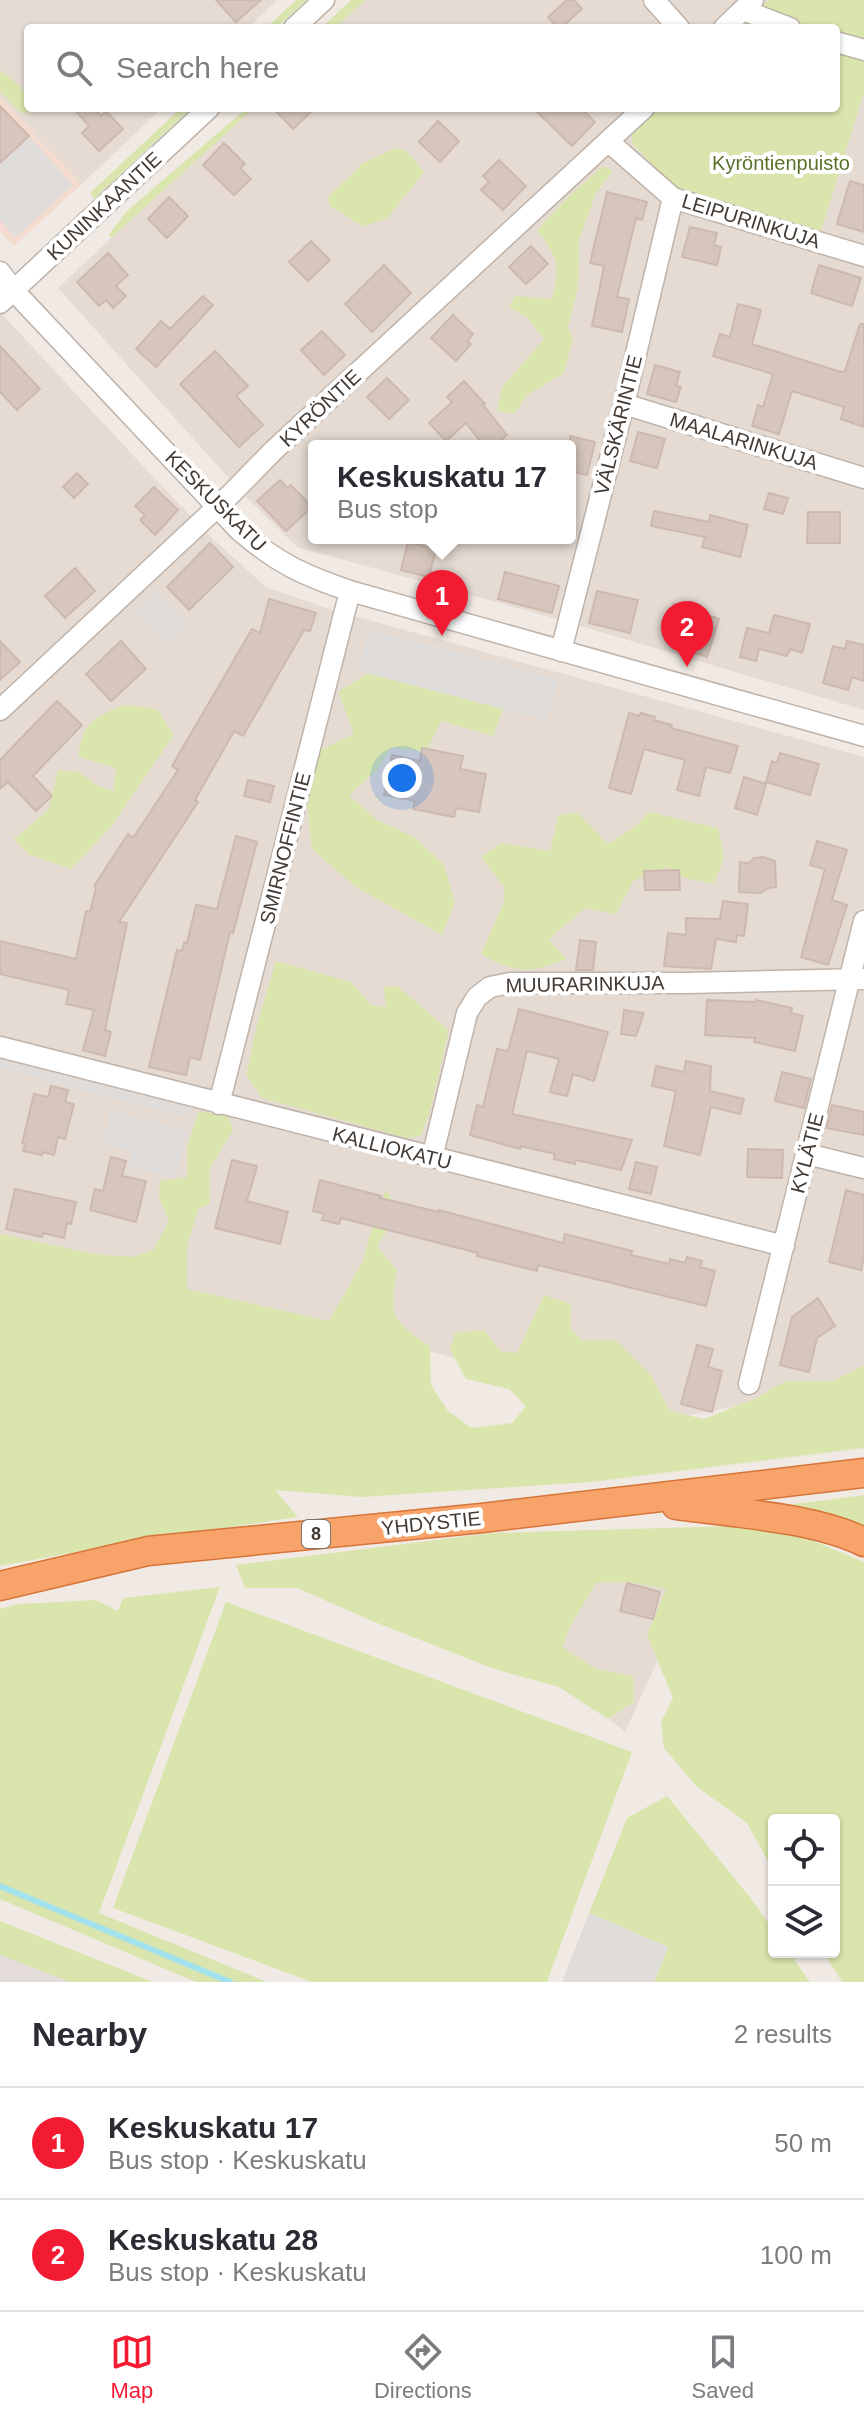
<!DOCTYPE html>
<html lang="en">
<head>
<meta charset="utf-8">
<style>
	body { margin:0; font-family:Arial,sans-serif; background:#f2f2f3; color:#2b2b33 }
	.controls { position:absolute; right:24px; bottom:24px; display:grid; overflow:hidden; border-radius:8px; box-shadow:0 2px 6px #0004 }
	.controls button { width:72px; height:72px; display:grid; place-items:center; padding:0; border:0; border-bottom:2px solid #e1e1e2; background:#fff; color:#2b2b33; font:40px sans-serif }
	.you { position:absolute; left:402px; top:778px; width:28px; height:28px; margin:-20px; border:6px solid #fff; border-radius:50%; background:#1a73e8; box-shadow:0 0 0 12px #1a73e833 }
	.badge { display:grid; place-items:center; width:52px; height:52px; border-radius:50%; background:#f21b32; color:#fff; font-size:26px; font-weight:700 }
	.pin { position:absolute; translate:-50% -66px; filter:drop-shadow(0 2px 4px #0008) }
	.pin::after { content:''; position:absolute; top:42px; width:28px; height:24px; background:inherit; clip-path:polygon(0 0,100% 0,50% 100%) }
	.popup { position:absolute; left:308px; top:440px; width:268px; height:104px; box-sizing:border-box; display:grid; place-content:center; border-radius:8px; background:#fff; filter:drop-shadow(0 2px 6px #0005); font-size:26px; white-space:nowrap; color:#7c7c81 }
	.popup b { font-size:30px; color:#2b2b33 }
	.popup::after { content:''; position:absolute; left:50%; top:100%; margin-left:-16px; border:16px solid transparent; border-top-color:#fff }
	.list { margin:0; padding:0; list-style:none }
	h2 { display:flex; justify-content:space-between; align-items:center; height:104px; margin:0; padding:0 32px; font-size:34px }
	h2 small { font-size:26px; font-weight:400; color:#7c7c81 }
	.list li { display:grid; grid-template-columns:52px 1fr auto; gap:24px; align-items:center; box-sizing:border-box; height:112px; padding:0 32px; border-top:2px solid #e1e1e2 }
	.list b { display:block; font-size:30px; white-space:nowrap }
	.list p { margin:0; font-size:26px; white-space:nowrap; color:#7c7c81 }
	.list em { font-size:26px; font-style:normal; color:#7c7c81 }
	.icon { flex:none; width:44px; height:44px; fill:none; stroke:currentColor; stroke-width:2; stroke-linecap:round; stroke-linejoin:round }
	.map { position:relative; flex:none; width:864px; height:1982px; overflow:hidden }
	.search { position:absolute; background:#fff; box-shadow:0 2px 6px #0004; left:24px; right:24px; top:24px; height:88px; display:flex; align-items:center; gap:20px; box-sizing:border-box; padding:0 28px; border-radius:8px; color:#7c7c81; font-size:30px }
	.sheet { height:328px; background:#fff }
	nav { display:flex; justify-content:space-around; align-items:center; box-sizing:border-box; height:112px; border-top:2px solid #e1e1e2; background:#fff; font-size:22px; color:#7c7c81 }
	nav a { display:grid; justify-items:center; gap:4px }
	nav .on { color:#f21b32 }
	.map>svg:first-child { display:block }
	.residential { fill:#e5dbd3; fill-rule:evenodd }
	.commercial { fill:#f3dbd0 }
	.industrial { fill:#e4dcd9 }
	.green { fill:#dae5ae }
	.parking { fill:#dfdcda }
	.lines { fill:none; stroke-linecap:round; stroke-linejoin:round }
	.stream { stroke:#a2e2ed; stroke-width:6 }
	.building { fill:#d6c6bd; stroke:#cdb9ae; stroke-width:2 }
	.minor-casing { stroke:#bfb3aa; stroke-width:23 }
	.highway-casing { stroke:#d77439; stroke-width:31 }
	.minor { stroke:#fff; stroke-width:20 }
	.highway { stroke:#f8a369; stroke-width:28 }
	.labels { text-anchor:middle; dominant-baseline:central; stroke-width:8; stroke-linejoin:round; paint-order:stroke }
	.shield { fill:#fff; stroke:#7b7571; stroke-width:2 }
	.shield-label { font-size:18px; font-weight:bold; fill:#433a34 }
	.park-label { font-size:20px; fill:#58722a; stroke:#fff }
	.street-label { font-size:20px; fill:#433a34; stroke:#fff }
</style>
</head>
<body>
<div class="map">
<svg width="864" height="1982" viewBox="0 0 864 1982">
	<rect width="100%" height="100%" fill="#f1eae4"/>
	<path class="residential" d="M0 0H277L248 28H28V108H162L82 184 0 97Z
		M365 0H864V710L550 617 297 547 243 494 58 288 250 108H836V28H335ZM314 446H570V538H314Z
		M0 312 143 466 213 539 266 587 329 609 864 757V1382L685 1416 174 1287 0 1253Z
		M580 1567 689 1591 625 1732 572 1687 523 1669Z"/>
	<path class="commercial" d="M0 97 82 184 14 246 0 231Z"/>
	<path class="industrial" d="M0 1951 69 1982H0Z"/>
	<path class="green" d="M296 0H306L276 28H266Z
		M351 0H366L334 28H321Z
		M769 0H864V92L821 231 673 187 632 143V134L657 108H836V28H738Z
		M0 70C14 81 28 88 28 108H33L36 112 21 113 0 91Z
		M181 108H191L94 199 90 193Z
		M247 108H254L112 237 108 236 126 212Z
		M395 148 407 151 424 172 387 219 362 226 329 205 328 197 363 163Z
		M603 166 613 171 596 193 579 240 578 288 568 328 573 337 564 373 527 395 514 414 497 411 502 387 544 339 527 317 509 307 515 296 552 299C561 264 558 259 537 230L568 197Z
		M368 673 503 709 493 736 441 721 426 752 391 748 376 771 349 795 377 820 416 838 444 865 455 903 442 935 356 887 312 849 307 806 321 750 354 734 338 692Z
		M125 705 157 709 174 735 110 828 71 869 28 854 14 839 49 809 58 770 79 772 96 785 113 791 116 768 78 757C84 721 92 718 125 705Z
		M577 812 608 844 636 826 649 812 718 828 724 858 714 884 685 878 667 867 633 881 616 914 585 908 549 939 566 959C531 974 514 973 481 954L504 902V887L481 857 501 843 550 851 558 816Z
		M276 961 351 982 371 1005 386 1008 384 987 397 986 449 1030 430 1111 421 1136 406 1138 262 1098 246 1075 258 1021Z
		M199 1111 228 1116 233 1130 210 1168V1204L199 1208 187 1245V1289L329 1321 363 1261 374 1219 386 1190 396 1206 388 1229 377 1246 397 1270C389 1317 391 1320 430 1346L431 1385 448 1411 472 1428 512 1423 526 1406 509 1389 466 1379 450 1350 455 1333 484 1330 500 1351 517 1353 544 1295 571 1304 570 1327 581 1340H616L650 1374 670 1411 704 1419 754 1399 786 1381H833L864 1365V1448L591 1482 362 1497 275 1490 298 1517 131 1542 0 1566V1234L94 1254 133 1257 153 1250 169 1221 159 1198 160 1181 187 1177V1146Z
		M864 1495V1535L779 1508 787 1505Z
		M733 1526 799 1535 864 1562V1982H842L823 1952H834V1820H774V1872L747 1823 697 1787 664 1748 661 1722 673 1698 647 1635 666 1589 629 1582 596 1583 571 1625 562 1647 596 1669 633 1676 634 1702 608 1719 559 1687 494 1669 372 1621 297 1588H245L236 1565 492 1533Z
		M220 1587 99 1913 267 1982H196L0 1899V1609L19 1604 96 1600 118 1611 123 1598Z
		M226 1602 632 1752 547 1982H312L113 1908Z
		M667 1796 749 1896 774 1931V1952H789L810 1982H654L668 1947 589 1913 627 1818Z
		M0 1921 153 1982H70L0 1955Z"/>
	<path class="parking" d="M29 136 73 185 16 237 0 220V163Z
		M157 590 190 625 167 647 134 612Z
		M369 630 558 679 547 720 358 671Z
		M0 1055 193 1103 188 1118 0 1068Z
		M111 1111 188 1130 176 1178 128 1166 132 1151 103 1143Z
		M589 1913 668 1947 654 1982H562Z"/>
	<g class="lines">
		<path class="stream" d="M0 1886 230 1982"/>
	</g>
	<path class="building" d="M216 0H261L236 22Z
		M567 0H574L582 9 561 28H558L548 17Z
		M0 106 29 136 0 163Z
		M73 108H93L101 116 106 111 123 129 99 151 82 133 89 126Z
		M273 108H315L293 129Z
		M533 108H581L595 122 572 146Z
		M438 121 459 141 440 162 419 142Z
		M224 143 245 164 240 168 251 179 234 195 203 165Z
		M499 160 526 186 503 210 481 190 489 182 483 176Z
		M850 181 864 185V232L837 224Z
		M607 192 647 202 642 220 636 218 617 297 629 299 622 332 592 326 604 266 590 263Z
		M169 197 188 216 167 238 148 219Z
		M690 227 717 233 714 245 721 247 717 265 682 257Z
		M311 241 330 260 308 281 289 262Z
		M531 246 548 264 526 284 509 267Z
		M108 253 128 275 116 286 126 296 113 308 106 300 99 306 77 282Z
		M384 265 411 293 372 332 345 304Z
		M819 265 861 278 852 306 811 293Z
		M203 296 213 305 156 367 136 349 161 321 170 329Z
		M738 304 761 310 752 344 841 372 845 371 860 324H864V427L841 419 844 407 792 391 779 434 752 426 758 405 763 407 773 374 713 356 720 334 730 337Z
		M453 315 473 334 467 341 471 344 456 361 431 338Z
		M322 331 345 355 324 375 301 350Z
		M0 346 40 389 17 410 0 392Z
		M215 351 248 386 236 396 263 425 239 447 180 384Z
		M655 365 680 372 676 386 681 387 676 402 647 394Z
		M387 378 409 400 389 419 367 397Z
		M464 381 485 404 483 405 507 435 493 446H484L466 423 446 441 429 423 452 402 447 397Z
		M638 432 665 439 657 468 630 461Z
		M570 436 595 442 587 475 570 471Z
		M77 473 88 484 74 498 63 487Z
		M280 480 287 488 291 485 312 507 286 531 257 501Z
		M154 487 178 510 155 535 140 520 145 515 135 506Z
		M769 493 788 498 783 514 764 509Z
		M654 511 709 522 710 515 748 525 740 557 702 547 705 537 651 526Z
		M808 512H840V543H807Z
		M408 542 436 549 429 577 401 570Z
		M210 543 233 567 189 610 167 587Z
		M75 568 95 591 65 618 45 596Z
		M505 572 559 586 552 613 498 599Z
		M597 591 638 600 630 633 589 623Z
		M269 599 316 613 310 631 304 630 243 736 234 731 195 800 198 802 119 922 127 923 105 1030 111 1032 105 1056 83 1050 94 1010 66 1004 69 990 0 974V941L76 959 86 911 90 912 96 888 94 886 128 834 133 838 178 770 172 766 252 629 260 633Z
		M674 604 719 619 707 657 680 648 685 634 666 628Z
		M774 615 810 624 802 653 790 649 787 656 759 649 756 661 740 657 747 628 769 633Z
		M0 641 20 662 0 680Z
		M121 641 146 669 111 701 86 674Z
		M847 641 864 645V681L852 677 848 690 823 683 833 646 845 649Z
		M57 701 82 725 33 776 52 796 36 811 8 782 0 789V760Z
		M629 713 639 716 641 713 655 717 654 720 672 725 671 728 738 746 730 773 706 767 699 796 677 790 685 760 644 749 631 794 609 788Z
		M422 748 463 756 460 769 486 774 479 812 456 808 454 817 413 809 415 801 384 795 392 755 420 761Z
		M780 753 819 764 810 795 766 782 772 761 777 763Z
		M744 777 766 784 757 815 735 808Z
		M248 780 274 786 270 802 244 796Z
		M236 836 257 842 233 933 230 932 200 1060 190 1057 186 1075 149 1067 177 950 182 951 184 942 187 943 196 905 217 909Z
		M817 841 847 850 832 900 847 905 828 965 801 957 825 869 810 865Z
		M763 857 775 861 776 887 768 888 761 893 739 892 740 862 749 863 754 858Z
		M679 870 680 890H645L644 871Z
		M723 901 748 904 744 936 737 935 736 942 716 939 711 969 664 966 668 933 686 935V918L720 919Z
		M580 940 596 942 593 970H576Z
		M707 1000 755 1002 756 1000 792 1008 791 1013 803 1016 795 1051 754 1042 755 1038 705 1035Z
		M519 1009 608 1032 594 1081 573 1074 567 1096 550 1092 559 1059 527 1051 512 1114 632 1140 621 1170 576 1160 575 1164 554 1159 555 1154 520 1146V1149L470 1135 477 1105 483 1107 497 1049 508 1051Z
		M624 1010 644 1013 636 1036 621 1034Z
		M686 1061 711 1066 710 1091 744 1099 740 1114 711 1107 700 1155 664 1146 676 1091 652 1086 656 1066 684 1072Z
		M782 1072 811 1079 804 1108 775 1101Z
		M51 1086 68 1090 65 1102 74 1104 65 1139 58 1137 54 1155 43 1152 42 1155 23 1151 25 1144 22 1143 34 1094 48 1097Z
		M832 1105 864 1112V1135L826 1128Z
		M748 1149 783 1150 782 1178 747 1177Z
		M111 1157 126 1161 122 1176 146 1181 136 1222 90 1210 95 1189 103 1191Z
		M232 1160 257 1166 247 1201 288 1212 280 1244 215 1228Z
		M636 1162 657 1167 651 1194 629 1189Z
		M320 1180 381 1196 380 1198 439 1212V1210L563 1243 565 1234 632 1251 631 1255 669 1264 670 1259 685 1263 687 1257 702 1261 700 1267 715 1271 706 1306 538 1265 537 1271 477 1256 478 1253 341 1218 339 1224 322 1220 324 1214 313 1211Z
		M15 1189 76 1202 71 1224 67 1223 64 1238 43 1233 42 1237 6 1229Z
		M846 1190 864 1195V1256L861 1270 829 1262Z
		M818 1298 835 1326 817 1338 809 1372 780 1365 792 1317Z
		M697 1345 713 1349 708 1367 722 1371 712 1412 681 1404Z
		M627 1583 660 1592 653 1619 620 1611Z"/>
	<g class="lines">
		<g class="minor-casing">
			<path id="minor" d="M654 0 679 28
				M743 10 790 28
				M294 28 324 0
				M724 28 753 0
				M836 42 864 50
				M609 142 673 198 864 256
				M0 272 14 291 239 530C277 563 303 575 350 591L864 736
				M0 303 209 108
				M624 404 864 478
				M561 651 624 404 673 198
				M0 710 231 494 273 451 644 108
				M0 1047 784 1246
				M219 1104 350 591
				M807 1154 864 1168
				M432 1158 467 1013 477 997 490 987 510 983H687L864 979
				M749 1384 864 921"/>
		</g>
		<g class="highway-casing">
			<path id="highway" d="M676 1505C732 1513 813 1517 864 1542
				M0 1586 148 1551 482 1518 864 1473"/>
		</g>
		<use href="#minor" class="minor"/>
		<use href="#highway" class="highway"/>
	</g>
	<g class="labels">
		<rect class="shield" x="302" y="1520" width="28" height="28" rx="6"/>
		<g class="shield-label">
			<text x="316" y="1534">8</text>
		</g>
		<g class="park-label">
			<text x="781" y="163">Kyröntienpuisto</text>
		</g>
		<g class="street-label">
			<text transform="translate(104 206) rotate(-43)">KUNINKAANTIE</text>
			<text transform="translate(751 221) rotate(17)">LEIPURINKUJA</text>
			<text transform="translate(320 408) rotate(-43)">KYRÖNTIE</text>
			<text transform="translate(618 425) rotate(-76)">VÄLSKÄRINTIE</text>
			<text transform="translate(744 441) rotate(17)">MAALARINKUJA</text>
			<text transform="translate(216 501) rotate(45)">KESKUSKATU</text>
			<text transform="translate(285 848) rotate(-76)">SMIRNOFFINTIE</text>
			<text transform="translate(585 984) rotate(-1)">MUURARINKUJA</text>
			<text transform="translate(392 1148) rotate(14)">KALLIOKATU</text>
			<text transform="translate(807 1153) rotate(-76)">KYLÄTIE</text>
			<text transform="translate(431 1523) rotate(-6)">YHDYSTIE</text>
		</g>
	</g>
</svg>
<div class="controls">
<button><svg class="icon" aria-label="locate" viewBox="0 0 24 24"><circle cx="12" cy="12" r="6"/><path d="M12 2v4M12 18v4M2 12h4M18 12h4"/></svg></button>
<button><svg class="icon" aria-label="layers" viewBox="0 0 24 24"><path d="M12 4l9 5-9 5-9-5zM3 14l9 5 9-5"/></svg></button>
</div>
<div class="you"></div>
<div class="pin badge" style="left:442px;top:636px">1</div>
<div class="popup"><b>Keskuskatu 17</b>Bus stop</div>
<div class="pin badge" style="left:687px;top:667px">2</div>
<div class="search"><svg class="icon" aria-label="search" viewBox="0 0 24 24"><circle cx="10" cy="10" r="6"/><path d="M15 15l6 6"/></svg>Search here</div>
</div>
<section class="sheet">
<h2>Nearby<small>2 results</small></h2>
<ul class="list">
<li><span class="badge">1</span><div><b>Keskuskatu 17</b><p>Bus stop · Keskuskatu</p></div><em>50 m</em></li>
<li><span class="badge">2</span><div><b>Keskuskatu 28</b><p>Bus stop · Keskuskatu</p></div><em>100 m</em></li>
</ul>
</section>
<nav>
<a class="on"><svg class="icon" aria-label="map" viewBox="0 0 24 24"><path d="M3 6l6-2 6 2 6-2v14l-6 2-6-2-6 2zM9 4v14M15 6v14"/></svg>Map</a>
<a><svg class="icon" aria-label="directions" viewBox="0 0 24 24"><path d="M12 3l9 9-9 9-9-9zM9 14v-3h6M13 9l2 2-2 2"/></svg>Directions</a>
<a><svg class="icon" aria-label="saved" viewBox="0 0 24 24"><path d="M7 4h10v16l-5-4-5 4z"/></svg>Saved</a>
</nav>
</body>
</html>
